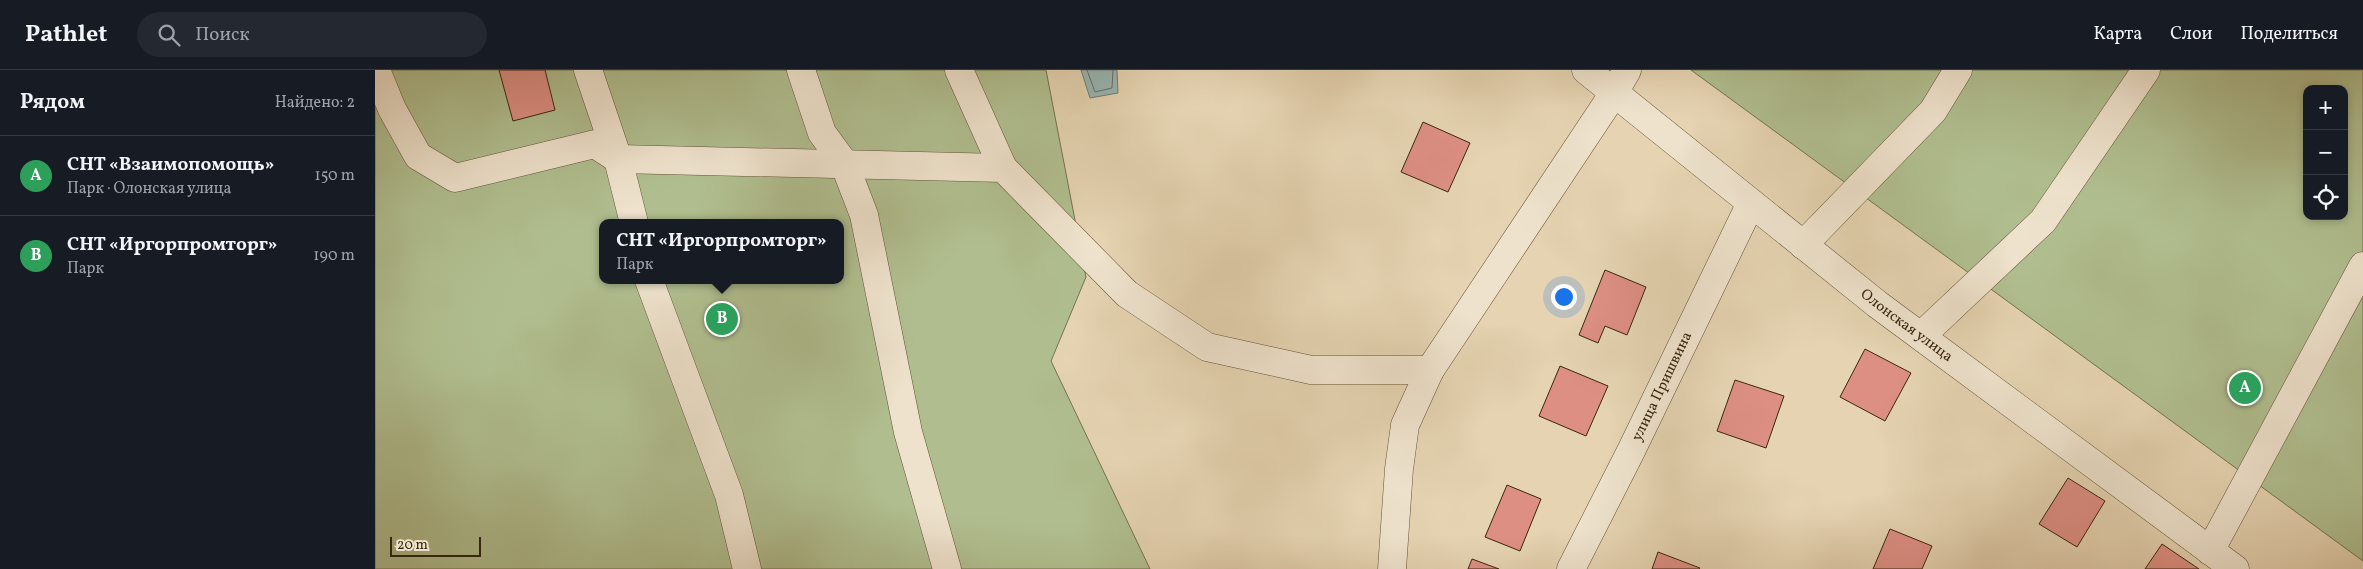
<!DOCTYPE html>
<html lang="ru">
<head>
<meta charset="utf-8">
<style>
	body { margin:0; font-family:Vollkorn,serif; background:#242831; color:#f1f3f6 }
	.controls { position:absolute; right:15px; top:15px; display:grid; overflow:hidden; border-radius:10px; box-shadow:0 2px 8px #0003 }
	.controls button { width:45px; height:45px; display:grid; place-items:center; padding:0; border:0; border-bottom:1px solid #363941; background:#171b24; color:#f1f3f6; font:25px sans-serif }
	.scale { position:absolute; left:15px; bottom:12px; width:91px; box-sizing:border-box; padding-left:5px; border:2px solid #39270e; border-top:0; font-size:14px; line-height:18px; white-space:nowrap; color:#39270e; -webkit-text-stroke:4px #eee2cc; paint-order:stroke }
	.you { position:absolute; left:1188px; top:226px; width:18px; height:18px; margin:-12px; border:4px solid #fff; border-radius:50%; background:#1a73e8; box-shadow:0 0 0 8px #1a73e833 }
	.badge { display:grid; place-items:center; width:32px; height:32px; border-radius:50%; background:#c59692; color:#fff; font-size:16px; font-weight:700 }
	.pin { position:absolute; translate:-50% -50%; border:2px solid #fff; box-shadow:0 1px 5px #0006 }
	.popup { position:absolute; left:224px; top:149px; width:245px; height:65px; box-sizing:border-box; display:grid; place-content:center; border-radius:10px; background:#171b24; filter:drop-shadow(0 1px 4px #0005); font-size:16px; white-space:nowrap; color:#9ea1a6 }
	.popup b { font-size:19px; color:#f1f3f6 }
	.popup::after { content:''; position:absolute; left:50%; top:100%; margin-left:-10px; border:10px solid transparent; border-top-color:#171b24 }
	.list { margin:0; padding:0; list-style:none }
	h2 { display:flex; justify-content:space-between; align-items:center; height:65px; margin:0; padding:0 20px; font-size:21px }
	h2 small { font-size:16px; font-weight:400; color:#9ea1a6 }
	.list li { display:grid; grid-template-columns:32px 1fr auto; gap:15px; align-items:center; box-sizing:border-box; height:80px; padding:0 20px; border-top:1px solid #363941 }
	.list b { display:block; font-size:19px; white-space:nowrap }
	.list p { margin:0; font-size:16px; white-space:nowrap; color:#9ea1a6 }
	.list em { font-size:16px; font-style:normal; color:#9ea1a6 }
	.icon { flex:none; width:28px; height:28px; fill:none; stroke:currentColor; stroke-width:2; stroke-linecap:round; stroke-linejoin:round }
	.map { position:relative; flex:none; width:1988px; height:499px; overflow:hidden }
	header { display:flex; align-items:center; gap:30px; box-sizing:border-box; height:70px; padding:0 25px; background:#171b24; border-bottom:1px solid #363941 }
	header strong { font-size:24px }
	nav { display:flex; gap:28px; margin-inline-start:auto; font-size:18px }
	.search { width:350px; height:45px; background:#242831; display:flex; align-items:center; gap:12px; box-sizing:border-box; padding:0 18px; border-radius:28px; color:#9ea1a6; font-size:19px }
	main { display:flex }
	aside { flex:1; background:#171b24 }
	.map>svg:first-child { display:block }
	.green { fill:#b0be8f; stroke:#74724e; fill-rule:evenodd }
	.water { fill:#98b6b4; stroke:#727d72 }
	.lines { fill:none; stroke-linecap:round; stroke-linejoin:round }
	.shore { stroke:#686e61; stroke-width:1 }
	.building { fill:#dd8f84; stroke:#39270e }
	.minor-casing { stroke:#645237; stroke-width:29 }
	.minor { stroke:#eee2cc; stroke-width:28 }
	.labels { text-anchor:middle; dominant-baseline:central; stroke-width:5; stroke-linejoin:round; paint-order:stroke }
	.street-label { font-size:15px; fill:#39270e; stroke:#eee2cc }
</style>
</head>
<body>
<header>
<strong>Pathlet</strong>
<div class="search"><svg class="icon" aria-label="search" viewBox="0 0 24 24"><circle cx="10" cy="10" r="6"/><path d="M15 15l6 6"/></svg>Поиск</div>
<nav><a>Карта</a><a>Слои</a><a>Поделиться</a></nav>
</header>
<main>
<aside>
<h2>Рядом<small>Найдено: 2</small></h2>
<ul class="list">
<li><span class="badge" style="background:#2e9e5b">A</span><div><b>СНТ «Взаимопомощь»</b><p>Парк · Олонская улица</p></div><em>150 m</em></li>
<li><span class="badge" style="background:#2e9e5b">B</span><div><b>СНТ «Иргорпромторг»</b><p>Парк</p></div><em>190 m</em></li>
</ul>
</aside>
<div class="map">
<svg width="1988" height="499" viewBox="0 0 1988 499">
	<rect width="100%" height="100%" fill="#e5d3b1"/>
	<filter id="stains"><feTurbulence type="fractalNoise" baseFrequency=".004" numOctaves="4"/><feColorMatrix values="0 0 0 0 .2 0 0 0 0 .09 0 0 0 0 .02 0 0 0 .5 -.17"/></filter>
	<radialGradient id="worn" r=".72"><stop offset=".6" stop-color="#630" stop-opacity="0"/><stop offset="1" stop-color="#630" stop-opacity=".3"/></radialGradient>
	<path class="green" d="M0 0H671L711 207 676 291 775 499H0ZM228 153H466V210H228Z
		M1316 0H1988V491ZM1932 19H1969V146H1932Z"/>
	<path class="water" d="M706 0H742L743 23 715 28Z"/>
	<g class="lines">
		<path class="shore" d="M712 0 720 22 737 18 738 0"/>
	</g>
	<path class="building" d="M124 0H170L180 40 138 51Z
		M1048 52 1095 73 1073 122 1026 102Z
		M1230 200 1271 217 1252 265 1230 256 1223 273 1204 265Z
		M1490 279 1536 303 1510 351 1465 327Z
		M1185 296 1233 316 1211 366 1164 346Z
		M1360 310 1409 326 1391 378 1342 361Z
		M1693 408 1730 431 1702 477 1664 454Z
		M1132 415 1166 429 1145 481 1110 467Z
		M1515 459 1557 476 1547 499H1498Z
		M1787 474 1824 499H1770Z
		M1283 482 1325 498 1324 499H1277Z
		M1097 489 1124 499H1093Z"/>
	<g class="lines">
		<g class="minor-casing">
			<g id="minor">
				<path d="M1 0 17 39 43 86 80 108 220 74 243 89 628 98 752 224 832 277 936 300H1055"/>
				<path d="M213 0 243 89 259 153"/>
				<path d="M426 0 447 63 469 93 489 145 533 362 572 499"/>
				<path d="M584 0 628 98"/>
				<path id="s1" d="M1211 0 1502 234 1860 499"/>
				<path d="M1428 175 1558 41 1583 0"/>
				<path d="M274 210 354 425 372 499"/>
				<path d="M1546 266 1668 151 1771 0"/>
				<path d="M1835 481 1988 196"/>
				<path d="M1017 499 1024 399 1030 355 1055 300 1239 23 1252 0"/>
				<path id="s2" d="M1196 499 1256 381 1376 133"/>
			</g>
		</g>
		<use href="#minor" class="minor"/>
	</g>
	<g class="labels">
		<g class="street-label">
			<text stroke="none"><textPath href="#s1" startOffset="410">Олонская улица</textPath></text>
			<text stroke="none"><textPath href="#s2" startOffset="204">улица Пришвина</textPath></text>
		</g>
	</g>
	<rect width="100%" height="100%" filter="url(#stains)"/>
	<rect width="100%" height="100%" fill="url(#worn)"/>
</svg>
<div class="controls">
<button>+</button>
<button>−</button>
<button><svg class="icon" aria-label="locate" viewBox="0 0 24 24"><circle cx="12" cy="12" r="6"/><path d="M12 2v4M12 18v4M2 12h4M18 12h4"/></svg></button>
</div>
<div class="scale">20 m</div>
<div class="you"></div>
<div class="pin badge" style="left:1870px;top:318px;background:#2e9e5b">A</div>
<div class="pin badge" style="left:347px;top:249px;background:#2e9e5b">B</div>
<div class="popup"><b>СНТ «Иргорпромторг»</b>Парк</div>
</div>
</main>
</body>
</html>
